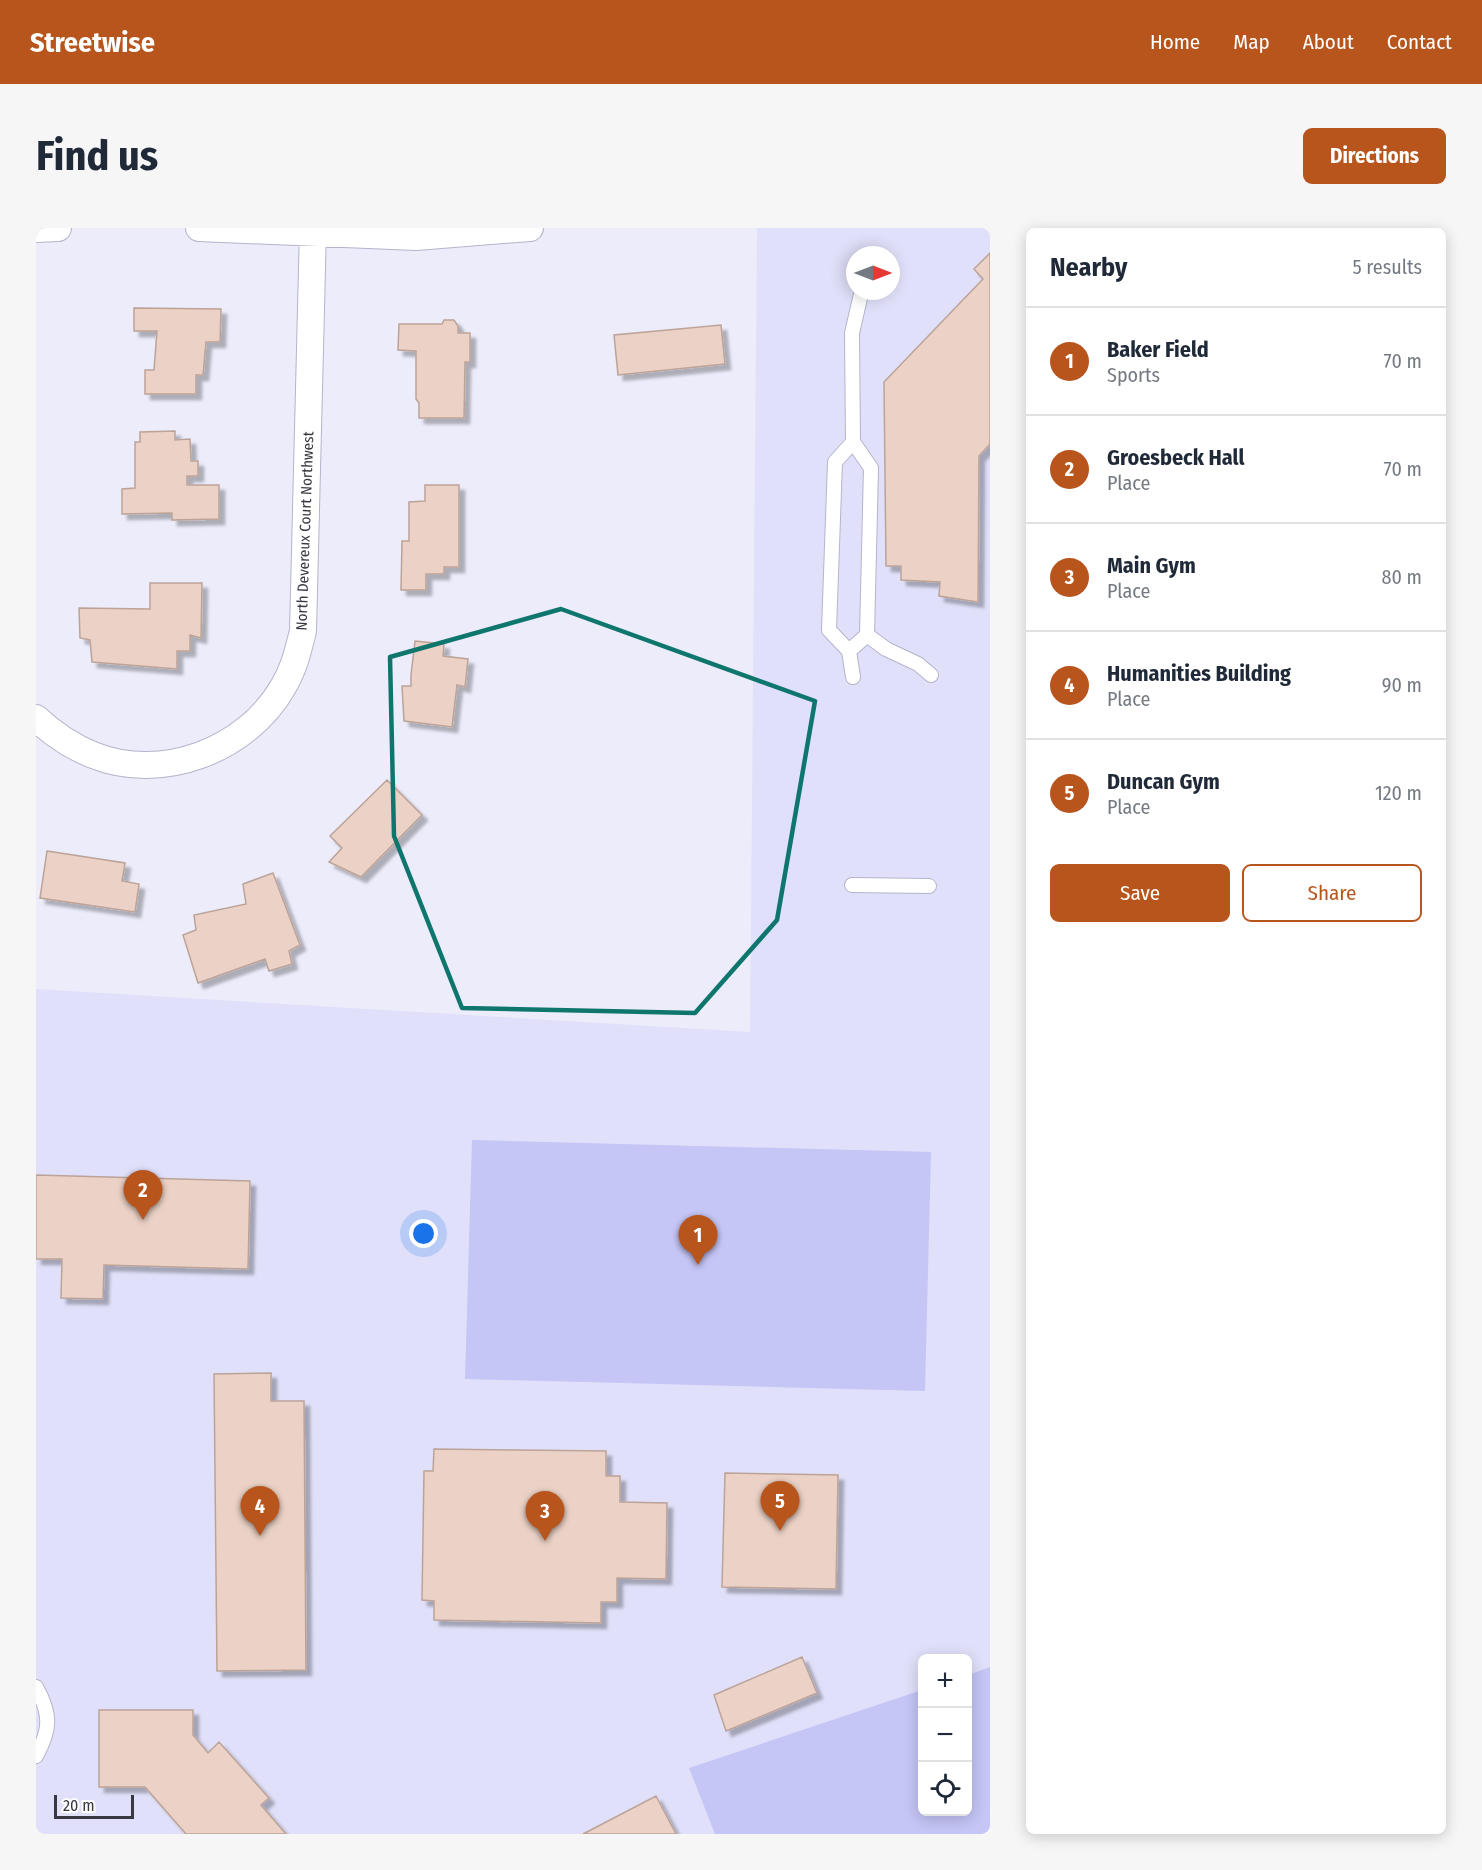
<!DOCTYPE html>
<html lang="en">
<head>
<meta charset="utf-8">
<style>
	body { margin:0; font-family:"Fira Sans Condensed",sans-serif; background:#f6f6f7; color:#1f2937 }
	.controls { position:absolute; right:18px; bottom:18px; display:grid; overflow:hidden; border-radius:9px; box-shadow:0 3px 15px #0003 }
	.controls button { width:54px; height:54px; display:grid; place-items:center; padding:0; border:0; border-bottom:2px solid #e0e1e3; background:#fff; color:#1f2937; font:30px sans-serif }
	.compass { position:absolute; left:810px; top:18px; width:54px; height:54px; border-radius:50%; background:#fff; box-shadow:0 3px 15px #0003; rotate:90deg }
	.scale { position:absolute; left:18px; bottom:15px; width:80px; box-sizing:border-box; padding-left:6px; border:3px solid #383842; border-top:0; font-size:16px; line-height:21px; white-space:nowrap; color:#383842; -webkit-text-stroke:4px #fff; paint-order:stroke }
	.you { position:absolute; left:388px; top:1006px; width:21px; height:21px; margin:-15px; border:4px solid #fff; border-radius:50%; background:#1a73e8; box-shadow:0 0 0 9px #1a73e833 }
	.badge { display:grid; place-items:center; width:39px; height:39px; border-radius:50%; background:#b8551c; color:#fff; font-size:20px; font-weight:700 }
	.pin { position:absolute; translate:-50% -50px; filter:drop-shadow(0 2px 3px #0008) }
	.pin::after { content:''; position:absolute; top:32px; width:21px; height:18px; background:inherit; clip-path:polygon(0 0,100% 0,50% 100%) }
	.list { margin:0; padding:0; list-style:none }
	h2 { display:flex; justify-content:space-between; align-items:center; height:78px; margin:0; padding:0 24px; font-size:26px }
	h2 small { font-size:20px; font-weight:400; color:#747a83 }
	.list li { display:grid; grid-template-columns:39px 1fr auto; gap:18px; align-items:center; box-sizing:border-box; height:108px; padding:0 24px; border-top:2px solid #e0e1e3 }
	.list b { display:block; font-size:22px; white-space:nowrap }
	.list p { margin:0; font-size:20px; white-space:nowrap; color:#747a83 }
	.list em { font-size:20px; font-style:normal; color:#747a83 }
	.actions { display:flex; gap:12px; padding:18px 24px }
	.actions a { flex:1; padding:14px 0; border:2px solid #b8551c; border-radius:9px; text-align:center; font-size:21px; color:#b8551c }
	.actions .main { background:#b8551c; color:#fff }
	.icon { flex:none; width:33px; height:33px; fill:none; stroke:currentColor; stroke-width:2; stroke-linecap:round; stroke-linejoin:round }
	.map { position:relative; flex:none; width:954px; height:1606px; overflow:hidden; border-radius:9px }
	header { display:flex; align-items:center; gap:36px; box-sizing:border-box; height:84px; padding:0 30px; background:#b8551c; color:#fff }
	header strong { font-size:28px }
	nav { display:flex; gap:33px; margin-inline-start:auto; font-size:21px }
	.intro { display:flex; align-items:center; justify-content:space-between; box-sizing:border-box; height:144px; padding:0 36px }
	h1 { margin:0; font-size:42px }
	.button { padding:15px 27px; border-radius:9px; background:#b8551c; color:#fff; font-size:21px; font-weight:700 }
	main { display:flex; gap:36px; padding:0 36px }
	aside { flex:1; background:#fff; border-radius:9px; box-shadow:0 3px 15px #0003 }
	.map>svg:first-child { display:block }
	.built { fill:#e0e0fa; fill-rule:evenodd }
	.green { fill:#c5c5f6 }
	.building { fill:#ecd2c6; stroke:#bca398; stroke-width:1.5; filter:url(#shadow) }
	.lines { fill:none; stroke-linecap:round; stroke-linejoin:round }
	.service-casing { stroke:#b4b4cc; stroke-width:16 }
	.minor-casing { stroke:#b4b4cc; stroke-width:28 }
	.service { stroke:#fff; stroke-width:14 }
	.minor { stroke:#fff; stroke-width:26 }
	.marked { fill:none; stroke:#0f766e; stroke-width:4.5; stroke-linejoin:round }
	.labels { text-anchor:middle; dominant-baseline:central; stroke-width:5; stroke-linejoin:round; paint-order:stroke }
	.street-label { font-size:15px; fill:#383842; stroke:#fff }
</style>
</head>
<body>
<header>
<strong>Streetwise</strong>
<nav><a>Home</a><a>Map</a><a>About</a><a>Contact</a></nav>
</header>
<div class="intro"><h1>Find us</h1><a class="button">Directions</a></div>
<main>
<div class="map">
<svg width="954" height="1606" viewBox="0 0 954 1606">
	<defs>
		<filter id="shadow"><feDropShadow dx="5.5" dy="5.5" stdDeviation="1.5" flood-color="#0004"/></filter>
	</defs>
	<rect width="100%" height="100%" fill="#ececfb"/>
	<path class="built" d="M721 0H954V1606H0V761L714 804ZM819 27H855V63H819ZM886 1430H932V1584H886Z"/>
	<path class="green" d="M436 912 895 924 889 1163 429 1151Z
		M954 1439V1606H679L653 1540 886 1462V1584H932V1447Z"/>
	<path class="building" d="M954 25V216L943 228 942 374 903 368 904 354 865 352V338H850L848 154 947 51 938 41Z
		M98 80 185 81 184 114H170L167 147H160V166H109V142H118L121 103H98Z
		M408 92H418L422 98V105H434V134H429L428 190H383V175L380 171V123L362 122 363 96H406Z
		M685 97 689 136 582 147 578 107Z
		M139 203V212L154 211 155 233H162V248H151V257H183V291L136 292V285L86 286V261L99 260V214H104V204Z
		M389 257H423V339H408V346H390V362H365L366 313H373V274L389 273Z
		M114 355H166L165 410 154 407V423H141V441L56 434 54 412 44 410 43 380 114 381Z
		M379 413 408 416 407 428 432 431 429 459 421 457 416 499 368 493 366 458H375V447Z
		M351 552 386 587 325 649 293 634 306 620 294 608Z
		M11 623 89 635 86 653 103 656 99 684 4 670Z
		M237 645 264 717 253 723 256 736 233 743 229 731 162 755 147 707 160 702 158 687 210 676 207 656Z
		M0 947 214 953 212 1041 68 1037 67 1071 25 1070 26 1031H0Z
		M235 1145V1173H268L270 1442 181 1443 178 1146Z
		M398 1221 570 1223V1248H584V1274L631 1275 630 1351 581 1350V1374H565V1395L398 1392V1373L386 1372 388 1243H397Z
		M689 1245 802 1247 800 1361 686 1359Z
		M766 1429 781 1465 690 1503 678 1467Z
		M63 1482H157V1507L172 1525 183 1514 233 1570 225 1577 250 1606H150L109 1559H63Z
		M620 1568 640 1606H547Z"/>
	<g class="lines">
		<g class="service-casing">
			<path id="service" d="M817 214 799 234 793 402 813 423 817 449
				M831 407 850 421 882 436 895 447
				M813 423 831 407 835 240 817 214 816 105 825 66
				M816 657 893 658
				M0 1459C15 1486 15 1501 0 1528"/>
		</g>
		<g class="minor-casing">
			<path id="minor" d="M163 0 380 9 494 0
				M0 1 22 0
				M0 490C16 505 37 519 57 527 126 555 211 522 247 459 258 441 262 423 267 403L277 0"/>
		</g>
		<use href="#service" class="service"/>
		<use href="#minor" class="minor"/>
	</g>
	<path class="marked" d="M525 381 779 473 741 692 659 785 426 780 358 608 354 429Z"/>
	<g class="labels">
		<g class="street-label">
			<text transform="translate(269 303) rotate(-88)">North Devereux Court Northwest</text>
		</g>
	</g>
</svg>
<div class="controls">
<button>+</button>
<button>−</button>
<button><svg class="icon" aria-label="locate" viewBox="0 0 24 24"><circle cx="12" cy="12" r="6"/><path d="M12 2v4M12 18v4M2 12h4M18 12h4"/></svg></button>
</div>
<svg class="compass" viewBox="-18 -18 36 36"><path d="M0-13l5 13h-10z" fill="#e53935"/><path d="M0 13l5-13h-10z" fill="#747a83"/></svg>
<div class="scale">20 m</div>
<div class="you"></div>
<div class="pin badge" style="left:662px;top:1037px">1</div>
<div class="pin badge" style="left:107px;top:992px">2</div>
<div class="pin badge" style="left:509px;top:1313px">3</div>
<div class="pin badge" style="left:224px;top:1308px">4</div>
<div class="pin badge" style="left:744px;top:1303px">5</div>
</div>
<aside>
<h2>Nearby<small>5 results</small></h2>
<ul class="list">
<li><span class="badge">1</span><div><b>Baker Field</b><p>Sports</p></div><em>70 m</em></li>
<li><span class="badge">2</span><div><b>Groesbeck Hall</b><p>Place</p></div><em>70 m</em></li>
<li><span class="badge">3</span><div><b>Main Gym</b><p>Place</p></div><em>80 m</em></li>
<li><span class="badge">4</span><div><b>Humanities Building</b><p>Place</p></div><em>90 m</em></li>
<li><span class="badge">5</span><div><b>Duncan Gym</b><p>Place</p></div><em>120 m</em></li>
</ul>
<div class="actions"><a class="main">Save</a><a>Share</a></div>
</aside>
</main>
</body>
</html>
